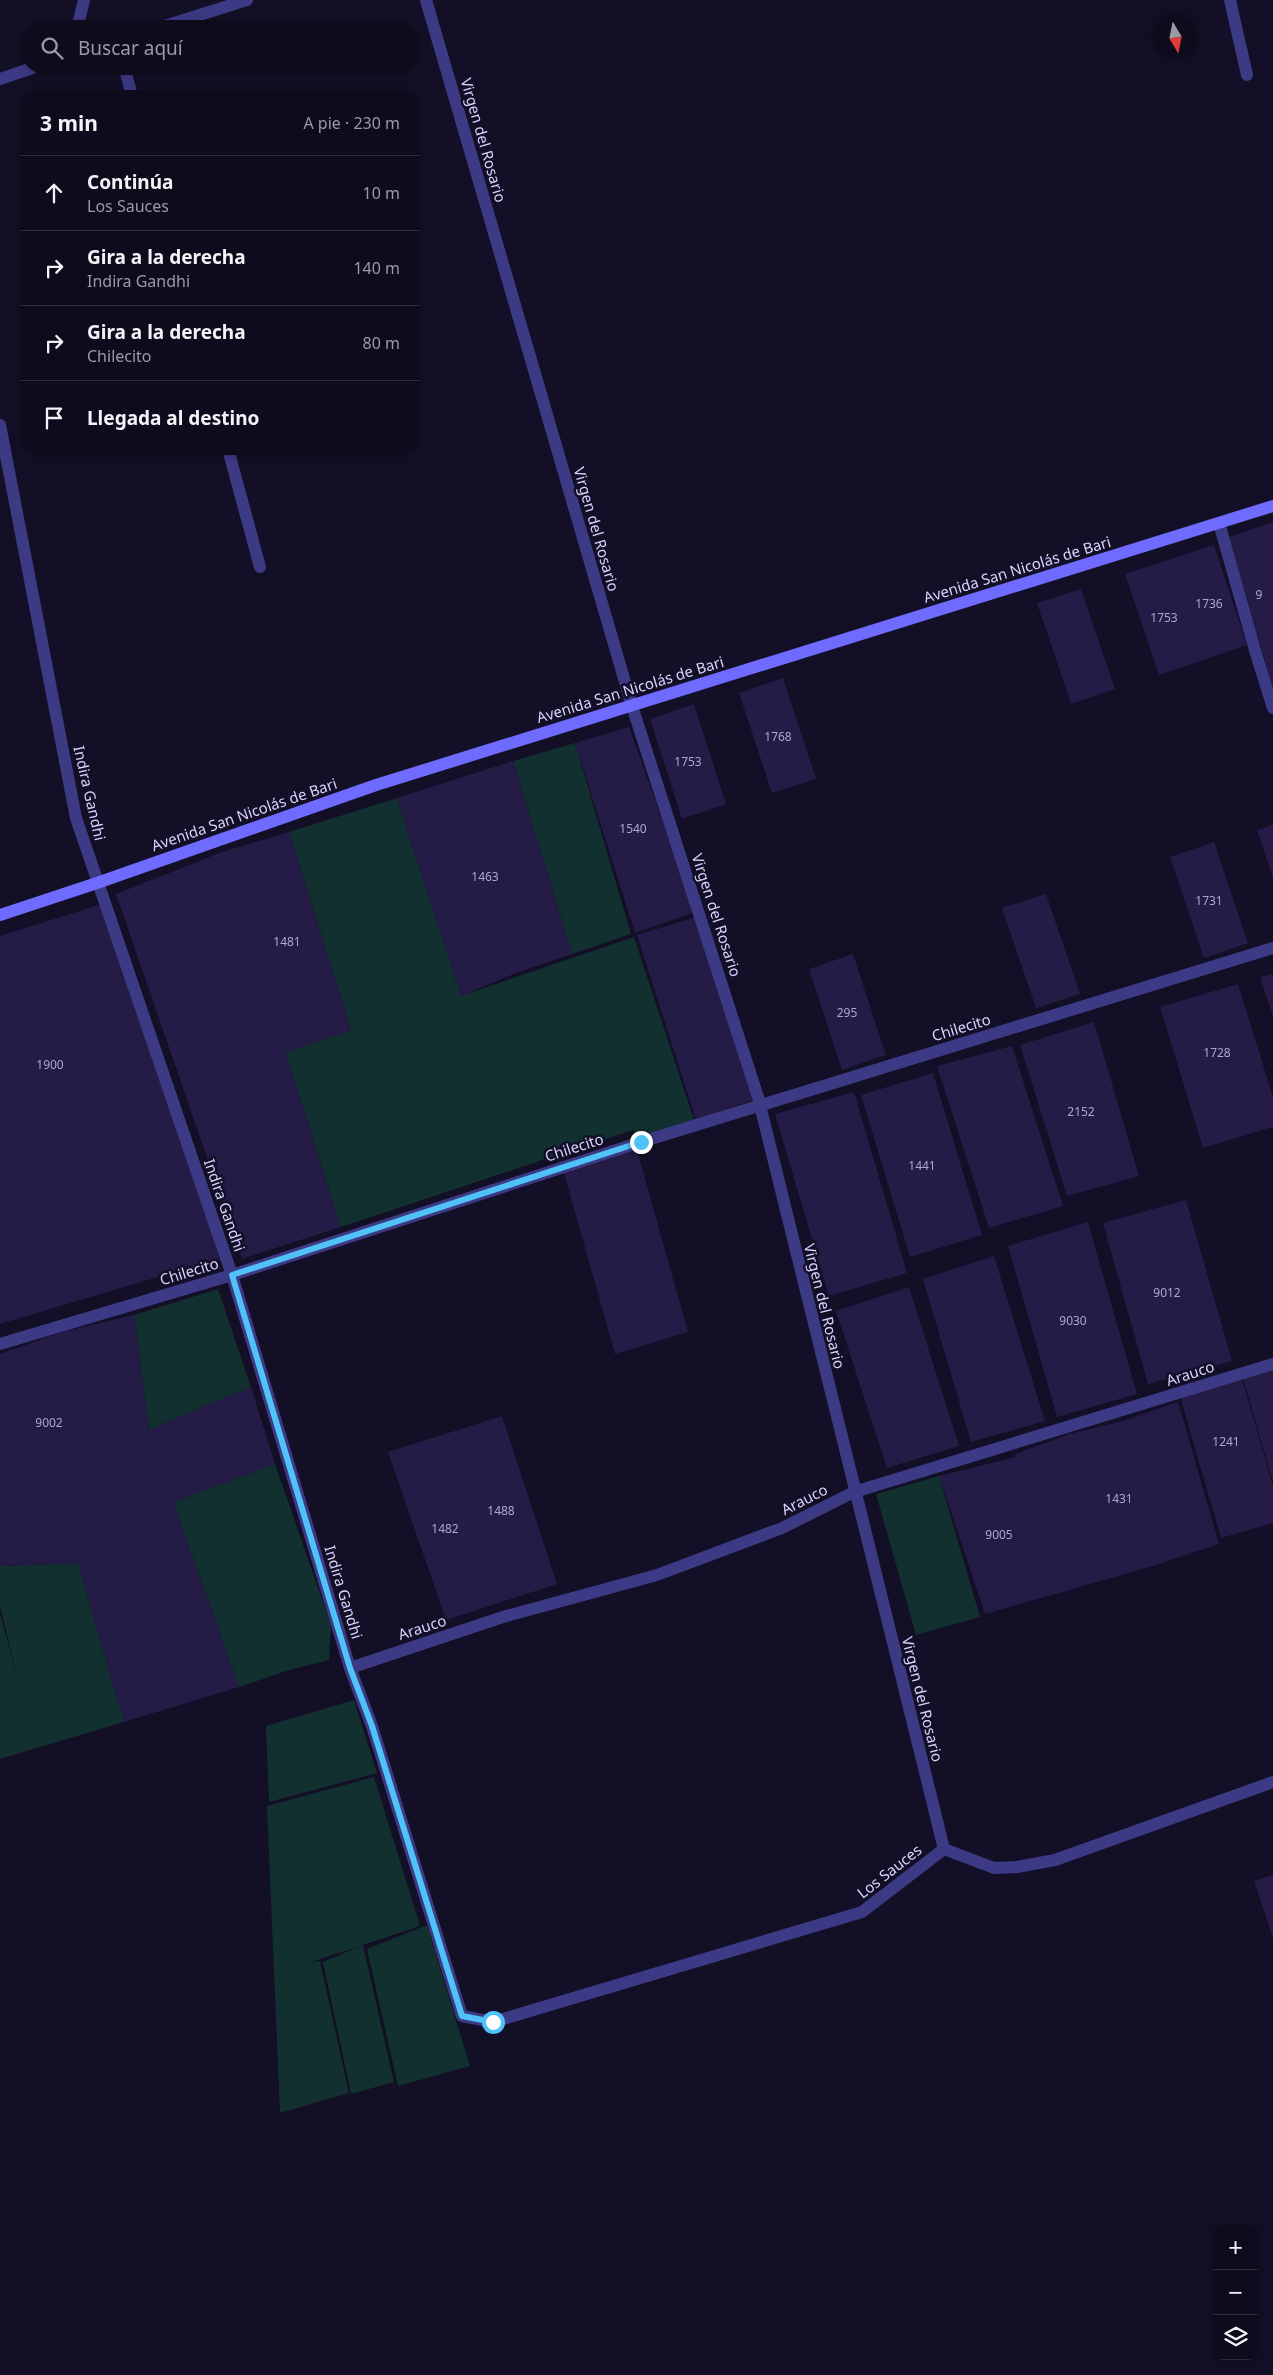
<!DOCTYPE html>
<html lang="es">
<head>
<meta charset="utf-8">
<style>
	body { margin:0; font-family:"Noto Sans",sans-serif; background:#171425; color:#f1f3f6 }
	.controls { position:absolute; right:15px; bottom:15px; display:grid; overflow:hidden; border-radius:10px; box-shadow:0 2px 12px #0003 }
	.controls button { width:45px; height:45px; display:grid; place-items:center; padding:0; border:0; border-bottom:1px solid #2e2b3b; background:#0e0b1c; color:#f1f3f6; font:25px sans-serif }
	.compass { position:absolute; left:1153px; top:15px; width:45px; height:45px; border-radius:50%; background:#0e0b1c; box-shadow:0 2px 12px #0003; rotate:170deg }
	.stop { position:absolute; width:15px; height:15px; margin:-11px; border:4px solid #4fc3f7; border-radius:50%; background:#fff }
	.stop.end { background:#4fc3f7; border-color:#fff; box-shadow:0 1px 5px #0008 }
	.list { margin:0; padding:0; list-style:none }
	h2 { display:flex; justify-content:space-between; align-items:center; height:65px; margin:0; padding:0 20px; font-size:21px }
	h2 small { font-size:16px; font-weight:400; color:#9b9ba3 }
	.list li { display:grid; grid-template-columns:32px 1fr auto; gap:15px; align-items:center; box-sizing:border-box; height:75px; padding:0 20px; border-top:1px solid #2e2b3b }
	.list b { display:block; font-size:19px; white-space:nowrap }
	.list p { margin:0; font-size:16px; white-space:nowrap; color:#9b9ba3 }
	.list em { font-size:16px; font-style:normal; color:#9b9ba3 }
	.icon { flex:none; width:28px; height:28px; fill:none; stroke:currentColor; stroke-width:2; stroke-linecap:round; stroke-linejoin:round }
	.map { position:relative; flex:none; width:1273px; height:2375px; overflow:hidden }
	.search { position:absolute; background:#0e0b1c; box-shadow:0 2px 12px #0003; left:20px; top:20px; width:400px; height:55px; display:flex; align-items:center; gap:12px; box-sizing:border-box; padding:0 18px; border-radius:28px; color:#9b9ba3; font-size:19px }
	.panel { position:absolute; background:#0e0b1c; box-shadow:0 2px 12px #0003; left:20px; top:90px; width:400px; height:365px; border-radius:20px }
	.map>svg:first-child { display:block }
	.green { fill:#12302f }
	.building { fill:#241b47 }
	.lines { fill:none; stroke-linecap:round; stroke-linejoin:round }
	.lane { stroke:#3d3a85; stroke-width:12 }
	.street { stroke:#3d3a85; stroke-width:12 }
	.secondary { stroke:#6f6bff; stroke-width:12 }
	.route { stroke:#4fc3f7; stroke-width:6 }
	.labels { text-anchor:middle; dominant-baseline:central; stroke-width:5; stroke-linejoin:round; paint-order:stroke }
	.number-label { font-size:12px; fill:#aca6d1 }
	.street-label { font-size:15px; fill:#d9d4ff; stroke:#130f26 }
</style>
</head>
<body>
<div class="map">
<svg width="1273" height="2375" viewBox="0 0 1273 2375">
	<rect width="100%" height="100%" fill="#130f26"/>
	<path class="green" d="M575 743 631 934 572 954 513 761Z
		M397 798 461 996 437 1004 634 937 694 1120 637 1139 633 1130 341 1227 285 1052 351 1030 289 832Z
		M218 1289 251 1387 149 1430 134 1315Z
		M275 1464 331 1625 329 1660 289 1670 239 1687 173 1502Z
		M939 1476 980 1617 916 1635 876 1494Z
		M78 1563 124 1722 0 1759V1613L19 1685 0 1606V1566Z
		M354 1700 377 1773 269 1802 266 1726Z
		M374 1777 420 1926 363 1945 394 2082 351 2094 323 1962 360 1946 311 1962 320 1961 349 2093 280 2113 267 1806Z
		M427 1925 470 2066 398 2086 367 1949Z"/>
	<path class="building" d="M1273 522V688L1229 537Z
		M1214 545 1247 645 1159 675 1125 574Z
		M1081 589 1115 689 1071 704 1037 603Z
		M783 678 816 779 772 793 739 693Z
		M694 704 726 804 682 819 650 719Z
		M629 727 695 912 635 933 575 743Z
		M513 761 572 954 516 973 461 996 397 798Z
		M1273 825V878L1257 830Z
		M289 832 351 1030 285 1052 341 1227 242 1259 116 894 222 852Z
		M1214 842 1248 943 1204 958 1170 857Z
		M1046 894 1080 994 1036 1008 1002 908Z
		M102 904 225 1259 144 1281 0 1324V936Z
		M696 917 753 1100 696 1120 637 935Z
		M853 954 886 1055 842 1070 809 969Z
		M1273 974V1016L1260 977Z
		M1238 984 1273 1097V1127L1203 1148 1160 1007Z
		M1094 1022 1139 1176 1067 1196 1020 1045Z
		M1012 1046 1063 1206 989 1228 937 1066Z
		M933 1073 982 1235 910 1257 861 1095Z
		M854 1092 907 1273 829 1296 775 1114Z
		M637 1150 688 1332 615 1354 564 1173Z
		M1186 1200 1232 1361 1148 1384 1103 1223Z
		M1088 1222 1137 1394 1057 1417 1008 1246Z
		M994 1256 1045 1421 971 1442 923 1279Z
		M909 1287 959 1446 887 1468 836 1311Z
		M134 1315 149 1430 251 1387 275 1464 173 1502 239 1687 124 1722 78 1563 0 1566V1354L62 1332Z
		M1273 1369V1479H1272L1243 1378Z
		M1242 1379 1273 1486V1523L1221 1538 1180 1396Z
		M1178 1402 1219 1544 1167 1561V1562L985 1614 939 1476 1016 1457 1015 1454 1069 1434 1123 1421Z
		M502 1416 557 1584 446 1620 388 1452Z
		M1273 1875V1938L1254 1881Z"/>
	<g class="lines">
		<path class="lane" d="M1230 0 1247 75
			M124 66 132 96
			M228 449 260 567"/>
		<path class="street" d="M426 0 632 706 758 1097 944 1849
			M77 29 84 0
			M155 29 247 0
			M0 79 38 66
			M0 425 76 818 232 1275 350 1668 372 1726 462 2016 493 2022 862 1912 944 1849 994 1868 1017 1867 1055 1860 1273 1782
			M1219 523 1257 657 1273 708
			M0 1344 232 1275 641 1142 1273 948
			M350 1668 503 1617 657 1575 782 1528 854 1492 1273 1364"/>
		<path class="secondary" d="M0 915 97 883 376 785 1273 506"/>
	</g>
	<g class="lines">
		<path class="route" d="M493 2022 462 2016 372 1726 350 1668 232 1275 641 1142"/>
	</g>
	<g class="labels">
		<g class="number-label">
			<text x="1259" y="594">9</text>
			<text x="1209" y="603">1736</text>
			<text x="1164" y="617">1753</text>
			<text x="778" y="736">1768</text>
			<text x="688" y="761">1753</text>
			<text x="633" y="828">1540</text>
			<text x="485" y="876">1463</text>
			<text x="1209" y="900">1731</text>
			<text x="287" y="941">1481</text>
			<text x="847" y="1012">295</text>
			<text x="1217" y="1052">1728</text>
			<text x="50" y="1064">1900</text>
			<text x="1081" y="1111">2152</text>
			<text x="922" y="1165">1441</text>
			<text x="1167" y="1292">9012</text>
			<text x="1073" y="1320">9030</text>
			<text x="49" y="1422">9002</text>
			<text x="1226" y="1441">1241</text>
			<text x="1119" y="1498">1431</text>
			<text x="501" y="1510">1488</text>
			<text x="445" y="1528">1482</text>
			<text x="999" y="1534">9005</text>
		</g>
		<g class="street-label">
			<text transform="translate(484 140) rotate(74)">Virgen del Rosario</text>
			<text transform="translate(597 529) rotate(74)">Virgen del Rosario</text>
			<text transform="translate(1017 569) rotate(-17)">Avenida San Nicolás de Bari</text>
			<text transform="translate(630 689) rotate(-17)">Avenida San Nicolás de Bari</text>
			<text transform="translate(90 793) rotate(77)">Indira Gandhi</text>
			<text transform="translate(244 814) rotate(-19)">Avenida San Nicolás de Bari</text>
			<text transform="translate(717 915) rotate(72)">Virgen del Rosario</text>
			<text transform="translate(961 1027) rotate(-17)">Chilecito</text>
			<text transform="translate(574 1147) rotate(-18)">Chilecito</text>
			<text transform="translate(225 1205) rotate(71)">Indira Gandhi</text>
			<text transform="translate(189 1271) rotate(-17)">Chilecito</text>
			<text transform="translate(825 1306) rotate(76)">Virgen del Rosario</text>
			<text transform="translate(1190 1373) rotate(-18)">Arauco</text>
			<text transform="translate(804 1499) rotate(-27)">Arauco</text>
			<text transform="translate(344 1592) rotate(73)">Indira Gandhi</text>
			<text transform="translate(422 1627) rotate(-18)">Arauco</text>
			<text transform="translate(923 1699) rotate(76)">Virgen del Rosario</text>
			<text transform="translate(889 1871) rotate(-38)">Los Sauces</text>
		</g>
	</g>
</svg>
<div class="controls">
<button>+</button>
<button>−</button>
<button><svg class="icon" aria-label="layers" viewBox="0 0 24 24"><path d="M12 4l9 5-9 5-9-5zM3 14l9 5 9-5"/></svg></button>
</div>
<svg class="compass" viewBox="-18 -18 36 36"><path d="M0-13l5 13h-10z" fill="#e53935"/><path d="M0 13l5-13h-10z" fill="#9b9ba3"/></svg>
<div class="stop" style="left:493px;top:2022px"></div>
<div class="stop end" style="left:641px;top:1142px"></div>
<div class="search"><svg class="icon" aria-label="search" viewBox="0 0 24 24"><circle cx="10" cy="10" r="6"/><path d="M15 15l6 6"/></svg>Buscar aquí</div>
<section class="panel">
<h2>3 min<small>A pie · 230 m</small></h2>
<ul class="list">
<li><svg class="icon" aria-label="ahead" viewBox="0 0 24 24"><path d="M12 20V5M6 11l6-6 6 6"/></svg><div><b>Continúa</b><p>Los Sauces</p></div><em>10 m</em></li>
<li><svg class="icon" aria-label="right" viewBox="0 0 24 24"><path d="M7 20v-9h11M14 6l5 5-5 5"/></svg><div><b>Gira a la derecha</b><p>Indira Gandhi</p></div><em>140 m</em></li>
<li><svg class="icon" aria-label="right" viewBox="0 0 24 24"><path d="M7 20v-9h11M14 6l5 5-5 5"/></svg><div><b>Gira a la derecha</b><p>Chilecito</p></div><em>80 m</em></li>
<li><svg class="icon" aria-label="arrive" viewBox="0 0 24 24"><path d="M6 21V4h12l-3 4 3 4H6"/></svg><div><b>Llegada al destino</b></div></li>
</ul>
</section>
</div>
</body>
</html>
